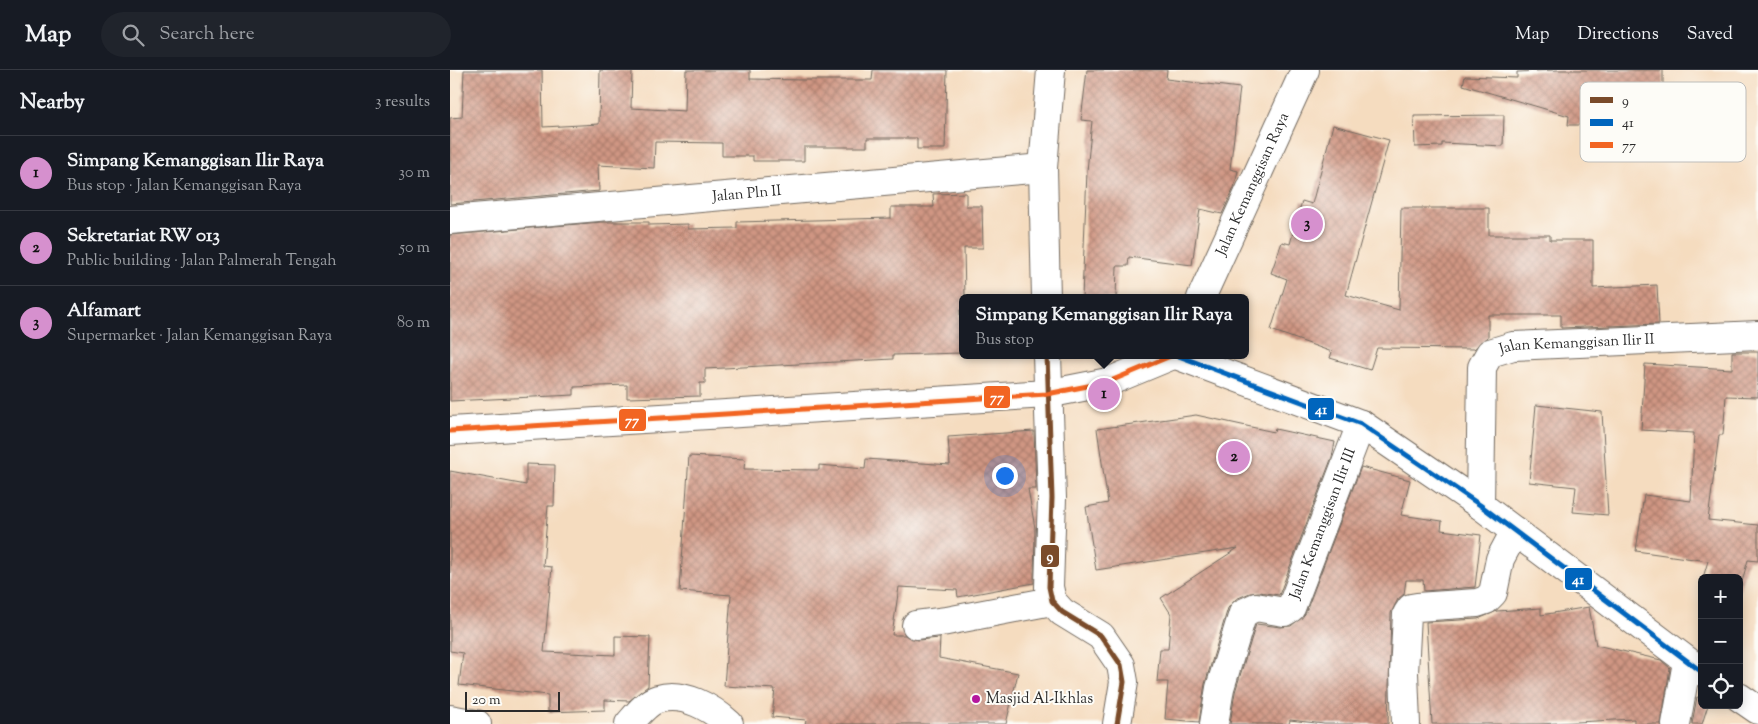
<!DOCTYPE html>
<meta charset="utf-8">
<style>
:root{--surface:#171b24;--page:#20242c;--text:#f1f3f6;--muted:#9ea1a6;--line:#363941;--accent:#d690ce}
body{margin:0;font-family:"Sorts Mill Goudy",serif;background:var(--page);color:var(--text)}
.controls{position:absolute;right:15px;bottom:15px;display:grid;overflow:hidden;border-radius:8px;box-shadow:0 2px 12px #0003}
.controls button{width:45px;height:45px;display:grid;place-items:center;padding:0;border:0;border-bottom:1px solid var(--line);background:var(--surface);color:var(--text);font:25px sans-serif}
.scale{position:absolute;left:15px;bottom:12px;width:95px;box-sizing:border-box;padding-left:5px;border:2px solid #2b2b2b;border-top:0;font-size:14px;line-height:18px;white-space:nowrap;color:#2b2b2b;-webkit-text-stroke:4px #fdfcf7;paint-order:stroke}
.you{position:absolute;left:554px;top:405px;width:18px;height:18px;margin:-12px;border:4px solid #fff;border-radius:50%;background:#1a73e8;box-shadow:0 0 0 8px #1a73e833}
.badge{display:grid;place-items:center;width:32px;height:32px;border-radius:50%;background:var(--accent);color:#111;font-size:16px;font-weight:700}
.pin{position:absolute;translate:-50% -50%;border:2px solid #fff;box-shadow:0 1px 5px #0006}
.popup{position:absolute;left:509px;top:224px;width:290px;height:65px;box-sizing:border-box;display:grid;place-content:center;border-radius:8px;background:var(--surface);filter:drop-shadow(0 1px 4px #0005);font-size:16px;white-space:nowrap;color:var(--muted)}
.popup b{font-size:19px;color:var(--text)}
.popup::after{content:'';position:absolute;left:50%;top:100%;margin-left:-10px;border:10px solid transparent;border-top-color:var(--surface)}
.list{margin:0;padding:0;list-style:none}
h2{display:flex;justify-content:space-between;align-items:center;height:65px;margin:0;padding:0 20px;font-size:21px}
h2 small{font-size:16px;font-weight:400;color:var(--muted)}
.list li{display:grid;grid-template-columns:32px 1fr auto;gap:15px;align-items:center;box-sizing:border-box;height:75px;padding:0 20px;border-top:1px solid var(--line)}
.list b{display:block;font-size:19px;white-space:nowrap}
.list p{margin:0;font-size:16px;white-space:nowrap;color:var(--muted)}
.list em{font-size:16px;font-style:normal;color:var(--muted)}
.icon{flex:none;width:28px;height:28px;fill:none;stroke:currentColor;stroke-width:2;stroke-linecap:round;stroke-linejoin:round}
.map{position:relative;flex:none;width:1308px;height:654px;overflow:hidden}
header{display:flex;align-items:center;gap:30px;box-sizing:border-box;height:70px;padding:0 25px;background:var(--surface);border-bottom:1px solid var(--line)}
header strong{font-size:24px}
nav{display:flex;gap:28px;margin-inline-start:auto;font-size:18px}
.search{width:350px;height:45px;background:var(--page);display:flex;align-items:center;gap:12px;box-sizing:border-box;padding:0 18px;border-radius:28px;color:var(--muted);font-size:19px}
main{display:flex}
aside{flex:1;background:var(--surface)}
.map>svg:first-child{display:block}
.building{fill:url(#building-cross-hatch)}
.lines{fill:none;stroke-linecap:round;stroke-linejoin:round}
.minor-casing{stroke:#72695f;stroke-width:30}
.tertiary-casing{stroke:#72695f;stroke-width:30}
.primary-casing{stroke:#72695f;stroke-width:30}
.minor{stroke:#fff;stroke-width:28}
.tertiary{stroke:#fff;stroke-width:28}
.primary{stroke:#fff;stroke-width:28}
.bus-1-casing{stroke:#fdfcf7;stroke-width:9}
.bus-2-casing{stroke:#fdfcf7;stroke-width:9}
.bus-3-casing{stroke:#fdfcf7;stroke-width:9}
.bus-1{stroke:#7a4b2a;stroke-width:5}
.bus-2{stroke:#0065bd;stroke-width:5}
.bus-3{stroke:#f26522;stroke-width:5}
.poi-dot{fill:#b5179e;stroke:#fdfcf7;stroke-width:2}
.labels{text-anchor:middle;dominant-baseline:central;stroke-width:4;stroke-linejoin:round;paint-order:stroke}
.street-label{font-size:15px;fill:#2b2b2b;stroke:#fdfcf7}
.poi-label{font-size:15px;fill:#2b2b2b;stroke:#fdfcf7;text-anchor:start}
.key{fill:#fdfcf7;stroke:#bebdba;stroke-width:1}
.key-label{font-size:14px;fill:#2b2b2b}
.line-badge{stroke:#fdfcf7;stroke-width:2}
.badge-label{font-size:14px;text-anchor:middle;font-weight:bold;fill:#fff}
</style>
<header>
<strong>Map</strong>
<div class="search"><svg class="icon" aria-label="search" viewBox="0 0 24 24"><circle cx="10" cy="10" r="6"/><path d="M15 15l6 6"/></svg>Search here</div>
<nav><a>Map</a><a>Directions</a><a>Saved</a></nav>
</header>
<main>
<aside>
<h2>Nearby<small>3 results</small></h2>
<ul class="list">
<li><span class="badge">1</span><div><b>Simpang Kemanggisan Ilir Raya</b><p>Bus stop · Jalan Kemanggisan Raya</p></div><em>30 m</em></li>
<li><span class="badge">2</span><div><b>Sekretariat RW 013</b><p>Public building · Jalan Palmerah Tengah</p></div><em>50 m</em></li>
<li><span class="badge">3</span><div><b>Alfamart</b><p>Supermarket · Jalan Kemanggisan Raya</p></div><em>80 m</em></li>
</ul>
</aside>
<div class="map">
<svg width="1308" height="654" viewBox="0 0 1308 654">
<defs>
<pattern id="building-cross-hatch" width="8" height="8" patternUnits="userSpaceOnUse" patternTransform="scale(1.25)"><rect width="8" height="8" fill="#d09683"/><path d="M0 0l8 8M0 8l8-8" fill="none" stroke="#a97b6b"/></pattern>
</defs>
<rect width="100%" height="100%" fill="#fdfcf7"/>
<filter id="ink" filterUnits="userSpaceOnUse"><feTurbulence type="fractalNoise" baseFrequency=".02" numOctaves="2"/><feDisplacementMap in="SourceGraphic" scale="10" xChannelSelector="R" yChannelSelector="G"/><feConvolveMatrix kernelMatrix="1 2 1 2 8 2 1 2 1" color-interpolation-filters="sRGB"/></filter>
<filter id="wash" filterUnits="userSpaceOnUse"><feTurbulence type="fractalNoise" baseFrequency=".0096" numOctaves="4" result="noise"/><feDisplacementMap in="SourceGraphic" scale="20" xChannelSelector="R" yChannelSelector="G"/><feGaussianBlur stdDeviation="1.12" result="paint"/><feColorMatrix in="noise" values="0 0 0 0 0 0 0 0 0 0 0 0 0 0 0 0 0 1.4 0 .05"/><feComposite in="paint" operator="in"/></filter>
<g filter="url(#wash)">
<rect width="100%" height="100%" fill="#f5dcbf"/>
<g id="blocks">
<path class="building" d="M14,0h78l1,57 56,-3 1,-54 32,1 -1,37 54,3 1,-41h64v9l54,1h68l1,-10h74l-2,79h-28v-11h-50v9h-63v14h-51v-5h-31v-13l-67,-1 -1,26 -56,-3 1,26 -149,13v-86l12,-1z
M637,0h80l-1,9 74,9 -10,81 8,2 -4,17 -12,26 -22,-5 -8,56 -63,-8 -1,9h-11l-1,32h-34l5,-127 5,-50 -11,-1z
M1107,0h106v55h-95l1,-9 -106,-31 2,-9 52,2v-6z
M1054,45l-1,31 -61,-3v3l-27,1 -1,-31z
M883,55l56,15 -43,155 53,15 2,-102h88v27h61v5h43v48l64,-3 2,39 -98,4v-13h-73v22l-14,12 -97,-1 -7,22 -40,-12 2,-6 -61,-22 16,-51 -16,-6 11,-31 8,2 12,-43 10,3z
M516,123v13h16l1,42h-19l1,50h-2v12h-3l1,43 -68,2v4l-188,10v14h-5v13l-73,2v-13l-53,2v8l-124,6v-166l151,-13h48v3l39,-1v5l49,-1v-6l154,-4v-11h43l-1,-13z
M1282,282h26v45l-32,-1 -3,39h-4l-11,85 50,5v36l-10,-1 -9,32v-14h-36l5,-17 -72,-10 8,-56 47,6 3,-68 -53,-3 4,-66 87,5z
M1086,335l66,7 6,103 -35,-3 3,-25 -47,-5z
M746,345l78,17 1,-3 60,13 -3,15 -53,138 -20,-3 -9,1 -14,6 -8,9 -23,76 -6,38 -34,-3 3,-37h-11l3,-33h8l3,-35 -10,-16 77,-50 -142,22 -10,-63 22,-4 -11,-74z
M584,361l2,58h-8l7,39 -1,55 -76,14 -1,-7 -58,-3 -7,48h13l13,5 22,-2 -1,20 79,15 -12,51h-201l1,-4 -34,-3 3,-28 -51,-3 7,-91 -51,-4 9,-135 56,3 -1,10 75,1v-5l46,4 1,-10 84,6 -2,-28z
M76,394l29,1 -1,41h-6l-5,60 9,1 -8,85 71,3v-19l35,1 -2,49 -19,15 -24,-1v10l-57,2v-17l-89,-10 4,-32 -13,-2v-180l76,14z
M911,397l49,13 -9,35 41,6 -1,9 40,5 -6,52 -51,4 -1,-11h-17l-2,14 -6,5 -7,14 -3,111h-64l-34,-4 -1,4h-59l5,-32 21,-68 25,3 10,-1 14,-12z
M1139,537l7,38 65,15 9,8 -9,56h-27v-5l-95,5h-107l-6,-102 52,-3 19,-8 44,-3v7z
M1247,627l5,1v7h6l-6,19h-10z"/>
</g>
</g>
<g filter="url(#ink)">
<use href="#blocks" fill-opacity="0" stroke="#72695f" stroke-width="1"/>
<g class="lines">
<defs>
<g id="minor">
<path id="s1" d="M0,150l593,-52"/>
<path d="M596,228l-3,-130 8,-98"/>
<path d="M597,285l5,143 -3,89 3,14 10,11 39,24 20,29 3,17 -7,42"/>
<path id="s2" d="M1030,435l2,-138 8,-14 23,-7 245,-11"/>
<path d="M466,555l31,-4 105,-20"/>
<path d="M0,649l27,5"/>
<path d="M179,654c8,-9 18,-22 29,-25 25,-8 54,9 71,25"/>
<path id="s3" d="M764,654l6,-36 23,-75 13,-6 28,5 7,-4 70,-184"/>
<path d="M956,654l-2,-51 3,-59 4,-6 6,-1 60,-4 9,-3 7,-7 7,-34 15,-28"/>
<path d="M1226,654l11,-62"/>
</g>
<path id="tertiary" d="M726,285l185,69 119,81 222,167
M1289,627l19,13"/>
<g id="primary">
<path id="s4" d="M751,228l104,-228"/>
<path d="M0,361l597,-37 61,-12 65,-27"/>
</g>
</defs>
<use href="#minor" class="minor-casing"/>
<use href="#tertiary" class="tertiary-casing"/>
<use href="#primary" class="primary-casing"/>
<use href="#minor" class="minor"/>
<use href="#tertiary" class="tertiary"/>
<use href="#primary" class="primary"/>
<defs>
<path id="bus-1" d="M597,285l5,143 -3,89 3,14 10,11 39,24 20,29 3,17 -7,42"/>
<path id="bus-2" d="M726,285l185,69 119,81 222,167"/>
<path id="bus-3" d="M0,361l597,-37 61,-12 65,-27"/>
</defs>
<use href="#bus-1" class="bus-1-casing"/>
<use href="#bus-2" class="bus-2-casing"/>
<use href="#bus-3" class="bus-3-casing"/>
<use href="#bus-1" class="bus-1"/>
<use href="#bus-2" class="bus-2"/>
<use href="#bus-3" class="bus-3"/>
</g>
</g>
<circle class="poi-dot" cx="526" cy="629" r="5"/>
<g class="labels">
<g class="street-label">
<text stroke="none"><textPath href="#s4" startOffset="125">Jalan Kemanggisan Raya</textPath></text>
<text stroke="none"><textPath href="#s1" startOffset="298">Jalan Pln II</textPath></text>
<text stroke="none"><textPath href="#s2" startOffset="242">Jalan Kemanggisan Ilir II</textPath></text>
<text stroke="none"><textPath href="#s3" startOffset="256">Jalan Kemanggisan Ilir III</textPath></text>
</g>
<g class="poi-label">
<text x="536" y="629">Masjid Al-Ikhlas</text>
</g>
</g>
<rect x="1130" y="12" width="166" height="80" rx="8" class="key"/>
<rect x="1140" y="27" width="23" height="6" fill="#7a4b2a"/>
<rect x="1140" y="49" width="23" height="7" fill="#0065bd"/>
<rect x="1140" y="72" width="23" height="6" fill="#f26522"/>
<g class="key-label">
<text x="1172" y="35">9</text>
<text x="1172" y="57">41</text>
<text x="1172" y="80">77</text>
</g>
<g class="line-badge">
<rect x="533" y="315" width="28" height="24" rx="5" fill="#f26522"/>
<rect x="857" y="327" width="28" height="24" rx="5" fill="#0065bd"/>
<rect x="168" y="338" width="29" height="24" rx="5" fill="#f26522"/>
<rect x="590" y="474" width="20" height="24" rx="5" fill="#7a4b2a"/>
<rect x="1114" y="497" width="29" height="24" rx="5" fill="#0065bd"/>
</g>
<g class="badge-label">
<text x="547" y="332">77</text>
<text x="871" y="344">41</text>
<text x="182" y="355">77</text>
<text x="600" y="491">9</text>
<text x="1128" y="514">41</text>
</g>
</svg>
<div class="controls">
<button>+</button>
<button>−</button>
<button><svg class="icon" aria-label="locate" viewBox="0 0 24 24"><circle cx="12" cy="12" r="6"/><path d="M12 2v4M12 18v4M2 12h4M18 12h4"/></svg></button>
</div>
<div class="scale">20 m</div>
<div class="you"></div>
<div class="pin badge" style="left:654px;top:324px">1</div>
<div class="popup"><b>Simpang Kemanggisan Ilir Raya</b>Bus stop</div>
<div class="pin badge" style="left:784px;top:387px">2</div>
<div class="pin badge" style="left:857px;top:154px">3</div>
</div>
</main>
